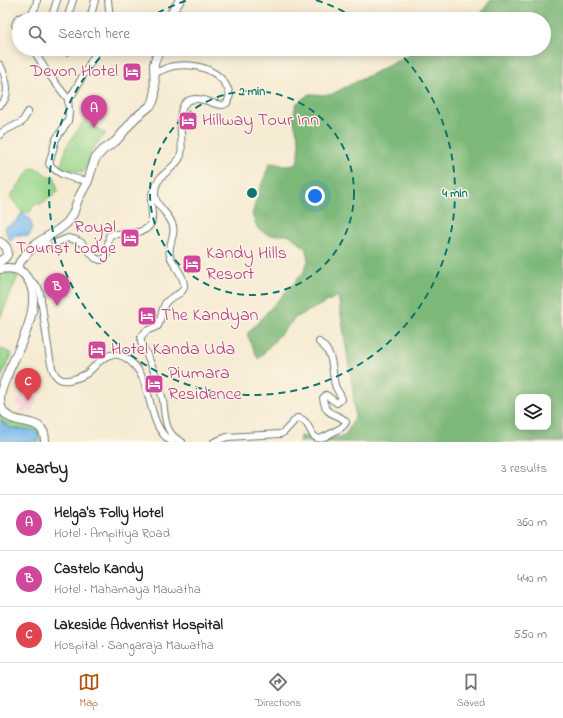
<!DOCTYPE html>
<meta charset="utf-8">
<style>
:root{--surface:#fff;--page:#f6f6f6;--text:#202124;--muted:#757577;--line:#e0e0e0;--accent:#b45309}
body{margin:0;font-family:"Indie Flower",sans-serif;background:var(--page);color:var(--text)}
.controls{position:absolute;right:12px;bottom:12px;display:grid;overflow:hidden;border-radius:8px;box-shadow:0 2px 10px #0003}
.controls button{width:36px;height:36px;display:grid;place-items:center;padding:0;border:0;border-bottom:1px solid var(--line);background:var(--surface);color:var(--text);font:20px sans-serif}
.you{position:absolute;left:315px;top:196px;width:14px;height:14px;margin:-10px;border:3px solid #fff;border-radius:50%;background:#1a73e8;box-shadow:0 0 0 6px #1a73e833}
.badge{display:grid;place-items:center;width:26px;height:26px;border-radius:50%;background:var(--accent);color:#fff;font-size:13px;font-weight:700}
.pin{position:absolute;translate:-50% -33px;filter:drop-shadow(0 1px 2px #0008)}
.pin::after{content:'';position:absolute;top:21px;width:14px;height:12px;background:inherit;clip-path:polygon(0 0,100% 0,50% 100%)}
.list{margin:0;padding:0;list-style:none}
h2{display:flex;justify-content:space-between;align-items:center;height:52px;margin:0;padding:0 16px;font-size:17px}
h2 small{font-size:13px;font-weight:400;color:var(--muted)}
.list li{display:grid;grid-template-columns:26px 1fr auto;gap:12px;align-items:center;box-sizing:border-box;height:56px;padding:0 16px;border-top:1px solid var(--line)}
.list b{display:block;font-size:15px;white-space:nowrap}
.list p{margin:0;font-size:13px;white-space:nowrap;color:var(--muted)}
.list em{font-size:13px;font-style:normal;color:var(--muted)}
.icon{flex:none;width:22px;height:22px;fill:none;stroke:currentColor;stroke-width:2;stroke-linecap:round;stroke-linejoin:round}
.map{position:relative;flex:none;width:563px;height:442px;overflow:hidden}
.search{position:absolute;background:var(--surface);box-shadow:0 2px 10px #0003;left:12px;right:12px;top:12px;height:44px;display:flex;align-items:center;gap:10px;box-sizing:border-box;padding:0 14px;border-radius:22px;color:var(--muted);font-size:15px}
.sheet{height:220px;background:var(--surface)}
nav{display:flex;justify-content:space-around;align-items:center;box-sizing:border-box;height:56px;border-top:1px solid var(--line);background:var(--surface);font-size:11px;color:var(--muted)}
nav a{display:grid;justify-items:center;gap:2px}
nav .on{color:var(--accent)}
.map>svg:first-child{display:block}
.built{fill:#f5cfdb}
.green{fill:#9ad78c;stroke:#5c8a60}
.forest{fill:#7bb878;stroke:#4d7a56;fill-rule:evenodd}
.water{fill:#7abbef;stroke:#4c7c92}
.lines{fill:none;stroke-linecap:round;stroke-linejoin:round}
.minor-casing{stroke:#6a7a6c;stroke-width:8}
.major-casing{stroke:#6a7a6c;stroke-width:10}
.minor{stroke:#fff;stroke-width:6}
.major{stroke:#fff;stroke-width:8}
.ring{fill:none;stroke:#0f766e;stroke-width:2;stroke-dasharray:7 5}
.labels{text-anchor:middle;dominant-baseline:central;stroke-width:3;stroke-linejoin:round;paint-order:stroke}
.hotel-label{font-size:18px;fill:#b23c85;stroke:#fcf5e5;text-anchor:start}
.centre{fill:#0f766e;stroke:#fcf5e5;stroke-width:2}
.ring-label{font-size:12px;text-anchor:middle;font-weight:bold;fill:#0f766e;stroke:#fcf5e5;stroke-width:3;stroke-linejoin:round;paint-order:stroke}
</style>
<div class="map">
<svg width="563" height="442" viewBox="0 0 563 442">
<rect width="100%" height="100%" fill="#fcf5e5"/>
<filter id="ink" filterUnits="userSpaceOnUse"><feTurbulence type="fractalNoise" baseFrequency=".025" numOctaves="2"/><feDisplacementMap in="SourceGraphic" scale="8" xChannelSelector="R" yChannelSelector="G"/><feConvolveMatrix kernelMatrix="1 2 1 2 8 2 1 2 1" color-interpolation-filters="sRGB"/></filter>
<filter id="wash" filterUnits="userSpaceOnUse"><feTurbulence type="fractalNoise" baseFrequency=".012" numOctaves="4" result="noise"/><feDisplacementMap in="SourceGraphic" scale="16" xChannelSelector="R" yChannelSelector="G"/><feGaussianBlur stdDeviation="0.9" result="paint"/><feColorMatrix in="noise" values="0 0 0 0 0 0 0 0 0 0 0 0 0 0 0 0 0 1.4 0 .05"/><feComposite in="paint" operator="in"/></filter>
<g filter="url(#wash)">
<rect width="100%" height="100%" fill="#f6ebd3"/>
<path class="built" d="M25,389l14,9 -8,14 -5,-2 -2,4 -5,-2 3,-5 -6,-3z"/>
<path class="green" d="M84,120l22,14c-6,6 -13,12 -16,20 -3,7 -1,13 -7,18l-23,-3 7,-23z
M31,168l9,2 9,7 3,-2 4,4 -1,1 3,12 -18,13 -2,-2 -7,5 1,2 -2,2h-8l-12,-15z
M0,273h7l11,3 -18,42z
M0,348l12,6 -12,26z
M0,410l5,9 5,3 27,5 6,15h-7l3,-6 -16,-6 -15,-3 -8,-8z"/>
<path class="forest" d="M490,0h73v442h-264l1,-6 26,3 19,-3 10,-19 -2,-26 -15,-95 -43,22 -37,41 -11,-25 56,-61 5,-12 -2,-12 -16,-14h-21l-11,-6 -6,-14 6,-22 12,-30 20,3 7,-3 2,-10v-13l-6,-22 3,-14 13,-10 21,1 91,-46h123v-30h-73l10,-5zM518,397h30v30h-30z"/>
<path class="water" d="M22,212c9,5 13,15 7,24l-12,-1 -7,6 -6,-14c9,-2 15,-7 18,-15z
M0,419c11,16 22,6 37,13l2,4 -3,6h-29l-7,-2z"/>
</g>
<g filter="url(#ink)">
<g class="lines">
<defs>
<path id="minor" d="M108,0l2,19
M30,16l6,-10 1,-6
M51,19l6,-19
M67,19l6,-19
M90,19l5,-19
M19,30l-4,-5 3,-7 12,-2 18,3
M33,49l14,23 21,27 1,14 -1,8 -12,18 -7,25c12,13 23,14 39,17
M67,52l3,-3
M0,65c6,11 12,31 0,40
M154,74c6,-3 13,-7 20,-8 24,-3 49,4 56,29l-3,8 -4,2c-9,0 -17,-6 -26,-6 -27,-1 -12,40 -16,56 -4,13 -22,18 -25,31 -6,19 13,25 17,40 3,10 -6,19 -3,30 3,8 15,21 14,30 -1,9 -11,9 -17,15 -6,6 -5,17 -9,25l-12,5 -5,6v5c5,12 12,24 16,37 2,6 4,14 6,21 2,16 1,34 19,42
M68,99l4,-4 26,-46
M0,135l2,-3 20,-10 6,-10
M34,245l19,-1 15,-6 8,2 6,3 13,15 5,2 4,-1 3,-3 2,-20 4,-2c16,-1 41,2 39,-20 -1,-10 -2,-17 2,-25
M28,278l10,9 2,6c3,20 6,39 9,60 2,12 4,30 20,27 6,-1 12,-3 17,-6 8,-6 14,-16 24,-19 8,-2 16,2 22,8 23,21 13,62 40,79
M214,442l13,-5 53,-3 4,-2 13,-14c14,0 12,24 25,20 5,-2 10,-5 15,-8 4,-2 7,-3 9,-8 -9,-11 -20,-3 -23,-24l3,-3 11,8 5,-4c-1,-5 -6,-9 -7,-14 -4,-17 0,-31 -16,-43"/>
<path id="major" d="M170,19l2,-7 8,-12
M0,242c9,5 11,14 0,19
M0,269c10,-2 21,-1 27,9 18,25 -8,69 -19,95 -3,8 -8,17 -8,26 1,35 46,10 45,43
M17,269l3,-7 14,-17 24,-15 9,-7 6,-9 5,-15 10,-18 7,-22 8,-9 13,-9 19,-23 15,-12 3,-4 2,-7 -1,-31 5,-15"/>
</defs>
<use href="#minor" class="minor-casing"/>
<use href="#major" class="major-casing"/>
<use href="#minor" class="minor"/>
<use href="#major" class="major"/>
</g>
</g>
<g class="ring">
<circle cx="252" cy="193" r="102"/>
<path d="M147 19A203 203 0 0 1 188 0M316 0A203 203 0 0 1 357 19M396 49A203 203 0 1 1 108 49"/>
</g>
<defs>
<symbol id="hotel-square" viewBox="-11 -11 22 22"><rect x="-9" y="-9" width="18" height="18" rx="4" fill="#d1479c" stroke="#fcf5e5"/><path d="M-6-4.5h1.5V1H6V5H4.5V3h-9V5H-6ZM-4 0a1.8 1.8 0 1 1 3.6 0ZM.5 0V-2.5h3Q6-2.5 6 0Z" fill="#fff"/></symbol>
</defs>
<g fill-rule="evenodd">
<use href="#hotel-square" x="121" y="61" width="22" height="22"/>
<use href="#hotel-square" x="177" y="110" width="22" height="22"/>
<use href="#hotel-square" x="119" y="227" width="22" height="22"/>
<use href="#hotel-square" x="181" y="253" width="22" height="22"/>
<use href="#hotel-square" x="136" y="305" width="22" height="22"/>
<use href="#hotel-square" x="86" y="339" width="22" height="22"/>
<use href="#hotel-square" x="143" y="373" width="22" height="22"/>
</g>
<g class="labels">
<g class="hotel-label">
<text x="118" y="72" text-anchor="end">Devon Hotel</text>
<text x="202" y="121">Hillway Tour Inn</text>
<text x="116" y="228" text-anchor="end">Royal<tspan x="116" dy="21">Tourist Lodge</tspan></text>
<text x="206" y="254">Kandy Hills<tspan x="206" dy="21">Resort</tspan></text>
<text x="161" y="316">The Kandyan</text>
<text x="111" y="350">Hotel Kanda Uda</text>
<text x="168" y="374">Piumara<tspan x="168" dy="21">Residence</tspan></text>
</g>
</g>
<circle cx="252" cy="193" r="6" class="centre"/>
<g class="ring-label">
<text x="252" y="95">2 min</text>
<text x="455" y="197">4 min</text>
</g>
</svg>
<div class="controls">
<button><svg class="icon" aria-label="layers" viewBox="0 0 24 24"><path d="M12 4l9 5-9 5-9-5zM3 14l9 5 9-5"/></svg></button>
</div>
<div class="you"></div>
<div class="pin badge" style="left:94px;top:128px;background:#d1479c">A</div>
<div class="pin badge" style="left:57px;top:306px;background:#d1479c">B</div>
<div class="pin badge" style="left:28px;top:401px;background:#e0444e">C</div>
<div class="search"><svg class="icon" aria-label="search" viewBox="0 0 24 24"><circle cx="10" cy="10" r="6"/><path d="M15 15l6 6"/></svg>Search here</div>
</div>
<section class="sheet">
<h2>Nearby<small>3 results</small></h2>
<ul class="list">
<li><span class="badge" style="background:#d1479c">A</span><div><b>Helga's Folly Hotel</b><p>Hotel · Ampitiya Road</p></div><em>360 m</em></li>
<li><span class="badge" style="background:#d1479c">B</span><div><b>Castelo Kandy</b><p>Hotel · Mahamaya Mawatha</p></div><em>440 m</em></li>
<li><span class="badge" style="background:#e0444e">C</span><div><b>Lakeside Adventist Hospital</b><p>Hospital · Sangaraja Mawatha</p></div><em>550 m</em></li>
</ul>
</section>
<nav>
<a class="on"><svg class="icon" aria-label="map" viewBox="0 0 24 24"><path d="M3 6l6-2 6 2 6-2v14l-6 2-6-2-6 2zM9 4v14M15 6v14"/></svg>Map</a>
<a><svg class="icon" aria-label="directions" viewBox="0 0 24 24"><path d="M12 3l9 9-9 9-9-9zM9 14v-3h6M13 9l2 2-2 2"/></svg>Directions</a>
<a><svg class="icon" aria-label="saved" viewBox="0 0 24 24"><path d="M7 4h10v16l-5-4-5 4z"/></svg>Saved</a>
</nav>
